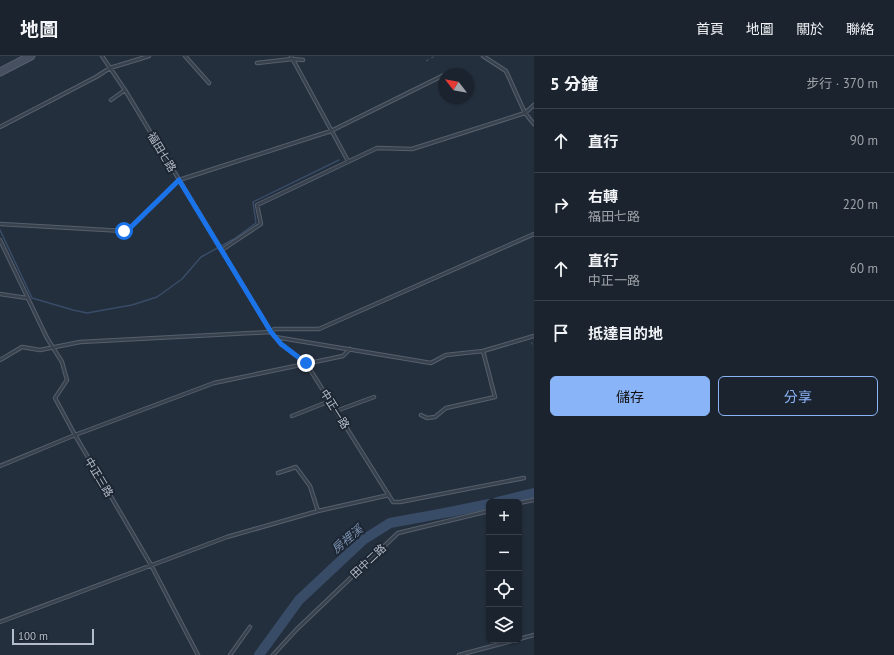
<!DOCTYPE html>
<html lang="zh-TW">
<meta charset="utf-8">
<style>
:root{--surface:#1b232e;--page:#242b36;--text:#f1f3f6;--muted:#a0a4aa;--line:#39404a;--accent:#8ab4f8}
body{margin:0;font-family:"PT Sans","Noto Sans TC",sans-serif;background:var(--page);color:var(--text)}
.controls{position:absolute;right:12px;bottom:12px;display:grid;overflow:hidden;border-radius:6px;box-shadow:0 1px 3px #0004}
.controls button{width:36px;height:36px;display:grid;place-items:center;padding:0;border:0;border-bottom:1px solid var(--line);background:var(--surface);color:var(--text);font:20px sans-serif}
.compass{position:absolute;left:438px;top:12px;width:36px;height:36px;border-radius:50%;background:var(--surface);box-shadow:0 1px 3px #0004;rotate:301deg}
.scale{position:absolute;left:12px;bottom:10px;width:82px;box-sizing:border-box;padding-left:4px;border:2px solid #b4bcc9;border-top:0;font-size:11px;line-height:14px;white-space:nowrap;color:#b4bcc9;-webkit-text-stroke:3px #1d2633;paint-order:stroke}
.stop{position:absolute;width:12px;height:12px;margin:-9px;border:3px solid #1a73e8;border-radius:50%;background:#fff}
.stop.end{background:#1a73e8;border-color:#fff;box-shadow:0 1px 4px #0008}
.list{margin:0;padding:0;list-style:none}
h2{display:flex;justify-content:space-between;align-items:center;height:52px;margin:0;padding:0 16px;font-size:17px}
h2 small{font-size:13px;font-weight:400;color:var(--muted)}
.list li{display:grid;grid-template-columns:26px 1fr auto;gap:12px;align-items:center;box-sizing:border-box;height:64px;padding:0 16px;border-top:1px solid var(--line)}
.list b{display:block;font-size:15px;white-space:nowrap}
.list p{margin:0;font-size:13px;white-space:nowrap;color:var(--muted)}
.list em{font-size:13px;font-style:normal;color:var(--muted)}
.actions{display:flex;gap:8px;padding:12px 16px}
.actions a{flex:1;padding:9px 0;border:1px solid var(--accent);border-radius:6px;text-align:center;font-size:14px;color:var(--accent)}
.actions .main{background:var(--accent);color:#111}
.icon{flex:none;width:22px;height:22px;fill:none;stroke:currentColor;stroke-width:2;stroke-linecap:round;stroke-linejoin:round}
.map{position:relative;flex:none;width:534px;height:599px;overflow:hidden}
header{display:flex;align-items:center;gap:24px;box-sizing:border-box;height:56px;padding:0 20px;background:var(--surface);border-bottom:1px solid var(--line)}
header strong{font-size:19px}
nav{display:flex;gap:22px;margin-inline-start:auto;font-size:14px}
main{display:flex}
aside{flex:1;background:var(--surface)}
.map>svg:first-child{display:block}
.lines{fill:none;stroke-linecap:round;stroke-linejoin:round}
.stream{stroke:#394c67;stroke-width:1.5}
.river{stroke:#394c67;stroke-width:10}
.service-casing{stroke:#565f6c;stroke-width:4.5}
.secondary-casing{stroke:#565f6c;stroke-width:9}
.path{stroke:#44595c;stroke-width:1;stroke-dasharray:3 3;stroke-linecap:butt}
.service{stroke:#38414e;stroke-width:2.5}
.secondary{stroke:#465061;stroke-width:7}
.route{stroke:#1a73e8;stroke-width:5}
.labels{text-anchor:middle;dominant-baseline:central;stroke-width:4;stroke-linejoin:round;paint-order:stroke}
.street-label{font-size:11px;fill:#b4bcc9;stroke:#1d2633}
.water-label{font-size:12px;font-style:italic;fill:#7c92b1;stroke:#1d2633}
</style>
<header>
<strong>地圖</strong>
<nav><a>首頁</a><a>地圖</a><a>關於</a><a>聯絡</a></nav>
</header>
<main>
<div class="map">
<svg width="534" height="599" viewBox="0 0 534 599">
<rect width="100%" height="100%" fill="#242f3e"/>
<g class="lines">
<path class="stream" d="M0,174l32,68 41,12 14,3 45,-8 25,-8 25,-18 19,-22 33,-18 22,-16 -3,-21 86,-42"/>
<path class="river" d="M497,446l37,-9
M259,599l40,-55 64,-60 27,-17 65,-12 34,-7"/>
<defs>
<path id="service" d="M102,0l23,34 146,242 10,12 25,19 87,139h7l124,-24
M185,0l24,27
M291,0l57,105
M483,0l23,15 19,42 9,11
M257,7l35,-4 11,1
M111,44l14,-10
M0,71l96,-50 14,-9 39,-12
M0,168l124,7 7,-4 48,-47 152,-49 113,-56
M0,184l47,98 15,24 5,18 -12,18 20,37 76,130 47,90
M222,194l39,-26 -4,-19 120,-57 35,1 113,-36 9,-8
M0,238l27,4
M275,281l156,26 15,-8 37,-4 51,-15
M0,304l22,-13 18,3 40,-8 191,-10 3,-3h45l215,-95
M336,355l38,-14
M421,359l6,3 8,-1 11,-9 49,-11 -12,-46
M292,360l38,-15
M0,410l75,-31 139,-52 129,-27 7,-7
M278,417l18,-6 14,19 8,25
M519,447l15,-3
M0,566l227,-85 91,-26 71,-16
M519,583l15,-4
M230,599l20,-28
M273,599l24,-26 101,-96 91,-22
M459,599l56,-15"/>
<path id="secondary" d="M0,16l31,-16"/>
</defs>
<use href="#service" class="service-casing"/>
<use href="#secondary" class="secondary-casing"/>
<path class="path" d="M426,5l9,-5
M531,286l3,4"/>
<use href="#service" class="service"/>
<use href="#secondary" class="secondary"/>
</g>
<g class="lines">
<path class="route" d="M124,175l7,-4 48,-47 92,152 10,12 25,19"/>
</g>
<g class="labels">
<g class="street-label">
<text transform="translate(162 96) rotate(59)">福田七路</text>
<text transform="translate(335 353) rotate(58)">中正一路</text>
<text transform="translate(99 421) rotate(59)">中正三路</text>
<text transform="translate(368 505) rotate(-43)">田中二路</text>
</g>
<g class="water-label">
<text transform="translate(347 483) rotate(-40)">房裡溪</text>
</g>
</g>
</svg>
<div class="controls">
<button>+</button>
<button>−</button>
<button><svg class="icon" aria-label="locate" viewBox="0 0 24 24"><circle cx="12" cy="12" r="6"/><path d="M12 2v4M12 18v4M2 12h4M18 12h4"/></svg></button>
<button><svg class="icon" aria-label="layers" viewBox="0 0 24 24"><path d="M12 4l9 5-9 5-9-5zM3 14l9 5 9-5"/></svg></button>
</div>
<svg class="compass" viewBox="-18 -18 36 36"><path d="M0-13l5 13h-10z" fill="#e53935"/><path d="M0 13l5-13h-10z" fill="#a0a4aa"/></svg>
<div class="scale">100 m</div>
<div class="stop" style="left:124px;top:175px"></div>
<div class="stop end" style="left:306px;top:307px"></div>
</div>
<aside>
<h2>5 分鐘<small>步行 · 370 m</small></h2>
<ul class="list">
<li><svg class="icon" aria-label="ahead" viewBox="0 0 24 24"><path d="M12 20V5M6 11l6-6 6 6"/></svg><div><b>直行</b></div><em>90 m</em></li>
<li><svg class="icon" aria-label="right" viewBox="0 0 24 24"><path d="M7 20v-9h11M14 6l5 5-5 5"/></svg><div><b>右轉</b><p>福田七路</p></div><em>220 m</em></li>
<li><svg class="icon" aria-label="ahead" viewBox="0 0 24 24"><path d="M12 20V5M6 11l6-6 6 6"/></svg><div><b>直行</b><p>中正一路</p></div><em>60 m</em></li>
<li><svg class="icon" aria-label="arrive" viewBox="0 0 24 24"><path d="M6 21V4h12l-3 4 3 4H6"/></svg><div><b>抵達目的地</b></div></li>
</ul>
<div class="actions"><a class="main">儲存</a><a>分享</a></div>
</aside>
</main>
